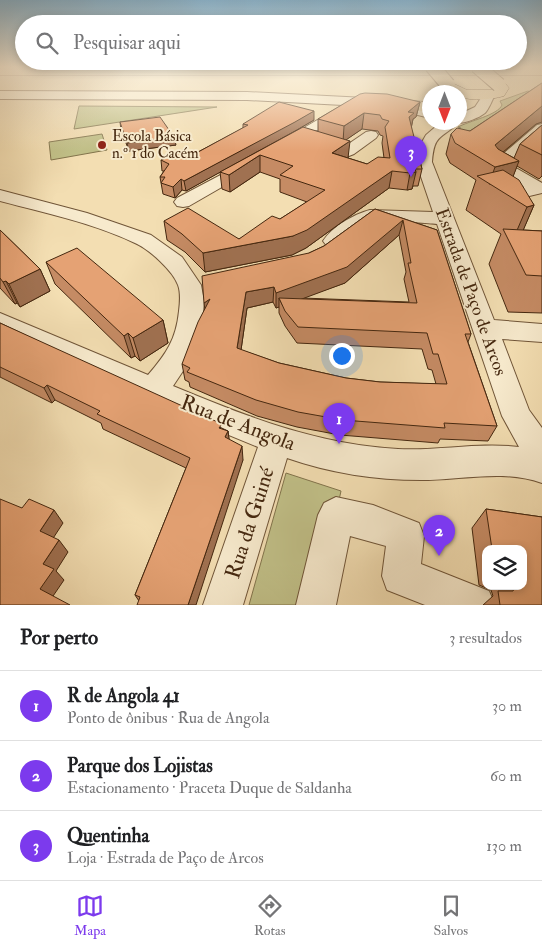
<!DOCTYPE html>
<html lang="pt">
<meta charset="utf-8">
<style>
:root{--surface:#fff;--page:#f2f2f2;--text:#202124;--muted:#757577;--line:#e0e0e0;--accent:#7c3aed}
body{margin:0;font-family:"IM FELL Double Pica",serif;background:var(--page);color:var(--text)}
.controls{position:absolute;right:15px;bottom:15px;display:grid;overflow:hidden;border-radius:10px;box-shadow:0 2px 8px #0003}
.controls button{width:45px;height:45px;display:grid;place-items:center;padding:0;border:0;border-bottom:1px solid var(--line);background:var(--surface);color:var(--text);font:25px sans-serif}
.compass{position:absolute;left:422px;top:85px;width:45px;height:45px;border-radius:50%;background:var(--surface);box-shadow:0 2px 8px #0003;rotate:180deg}
.you{position:absolute;left:341px;top:355px;width:18px;height:18px;margin:-12px;border:4px solid #fff;border-radius:50%;background:#1a73e8;box-shadow:0 0 0 8px #1a73e833}
.badge{display:grid;place-items:center;width:32px;height:32px;border-radius:50%;background:var(--accent);color:#fff;font-size:16px;font-weight:700}
.pin{position:absolute;translate:-50% -41px;filter:drop-shadow(0 1px 2px #0008)}
.pin::after{content:'';position:absolute;top:26px;width:18px;height:15px;background:inherit;clip-path:polygon(0 0,100% 0,50% 100%)}
.list{margin:0;padding:0;list-style:none}
h2{display:flex;justify-content:space-between;align-items:center;height:65px;margin:0;padding:0 20px;font-size:21px}
h2 small{font-size:16px;font-weight:400;color:var(--muted)}
.list li{display:grid;grid-template-columns:32px 1fr auto;gap:15px;align-items:center;box-sizing:border-box;height:70px;padding:0 20px;border-top:1px solid var(--line)}
.list b{display:block;font-size:19px;white-space:nowrap}
.list p{margin:0;font-size:16px;white-space:nowrap;color:var(--muted)}
.list em{font-size:16px;font-style:normal;color:var(--muted)}
.icon{flex:none;width:28px;height:28px;fill:none;stroke:currentColor;stroke-width:2;stroke-linecap:round;stroke-linejoin:round}
.map{position:relative;flex:none;width:542px;height:605px;overflow:hidden}
.search{position:absolute;background:var(--surface);box-shadow:0 2px 8px #0003;left:15px;right:15px;top:15px;height:55px;display:flex;align-items:center;gap:12px;box-sizing:border-box;padding:0 18px;border-radius:28px;color:var(--muted);font-size:19px}
.sheet{height:275px;background:var(--surface)}
nav{display:flex;justify-content:space-around;align-items:center;box-sizing:border-box;height:70px;border-top:1px solid var(--line);background:var(--surface);font-size:14px;color:var(--muted)}
nav a{display:grid;justify-items:center;gap:2px}
nav .on{color:var(--accent)}
.map>svg:first-child{display:block}
.green{fill:#c1c088;stroke:#82744c}
.lines{fill:none;stroke-linecap:round;stroke-linejoin:round}
.minor-casing{stroke:#705538;stroke-width:2}
.major-casing{stroke:#44270f;stroke-width:1}
.highway-casing{stroke:#44270f;stroke-width:1}
.minor{fill:#f7eacd;fill-rule:evenodd}
.major{fill:#f3deb2;fill-rule:evenodd}
.highway{fill:#f3deb2;fill-rule:evenodd}
.major-bridge-casing{stroke:#44270f;stroke-width:16;stroke-linecap:butt}
.major-bridge{stroke:#f3deb2;stroke-width:14}
.wall{fill:#c58b64;stroke:#44270f;fill-rule:evenodd}
.shaded-wall{fill:#a07151;stroke:#44270f}
.building{fill:#e5a274;stroke:#44270f;fill-rule:evenodd}
.poi-dot{fill:#8f2418;stroke:#f7eacd;stroke-width:2}
.labels{text-anchor:middle;dominant-baseline:central;stroke-width:4;stroke-linejoin:round;paint-order:stroke}
.far-poi-label{font-size:15px;fill:#44270f;stroke:#f7eacd;text-anchor:start}
.street-label{font-size:18px;fill:#44270f;stroke:#f7eacd}
.near-street-label{font-size:21px;fill:#44270f;stroke:#f7eacd}
</style>
<div class="map">
<svg width="542" height="605" viewBox="0 0 542 605">
<rect width="100%" height="100%" fill="#f3deb2"/>
<filter id="stains"><feTurbulence type="fractalNoise" baseFrequency=".004" numOctaves="4"/><feColorMatrix values="0 0 0 0 .2 0 0 0 0 .09 0 0 0 0 .02 0 0 0 .5 -.17"/></filter>
<radialGradient id="worn" r=".72"><stop offset=".6" stop-color="#630" stop-opacity="0"/><stop offset="1" stop-color="#630" stop-opacity=".3"/></radialGradient>
<path class="green" d="M528,91l8,4 -31,23 -44,18 -4,-5 4,-3 -3,-1c11,-6 40,-12 44,-22l-2,-4z
M79,106l138,1 -143,22z
M102,134l5,16 -56,10 -2,-18z
M286,473l55,18 -25,114h-67z"/>
<g class="lines">
<defs>
<path id="minor" d="M0,91l247,1 138,7 45,11v8l-45,-11 -35,-2 3,3 -2,3 -63,38h-10l-3,-3 3,-3 65,-38 -96,-5 -247,-1z
M489,91l6,4c-3,5 -6,14 -10,18 -6,5 -20,10 -27,10 -16,16 -24,10 -26,39l62,158 48,4v18l-40,-3 27,71 13,18v55c-39,-14 -80,-3 -121,-3 -46,0 -91,-7 -134,-22l-44,147h-40l55,-158 -85,-35 -173,-80v-19l148,62c18,-21 28,-35 31,-64 1,-8 2,-18 -1,-26 -5,-14 -29,-36 -43,-42 -42,-20 -90,-30 -135,-42v-11l87,23 64,22 31,22 19,28 3,16 -2,24 -11,34 -18,27c72,30 145,59 225,63 40,2 81,-7 121,-2l-17,-31 -65,-192c-13,-1 -59,-5 -68,-1 -15,7 -24,27 -43,22l-3,-4c9,-14 31,-27 47,-31l63,2 -17,-50 2,-13 8,-14 14,-12 20,-1v-8l15,-7 10,-15z
M542,124v11l-33,29 33,19v10l-21,5 -6,-1 -3,-4 3,-4 9,-2 -32,-19 -2,-3 47,-40z
M371,131l5,1 2,3 -2,3 -22,16 -5,2 -35,-11 -3,-3 3,-3 5,-2 28,8 19,-13z
M249,160l6,2 2,3 -2,3 -66,38 -6,1 -6,-1 -3,-4 3,-4z
M336,497l37,8 46,18 5,13 -3,28 68,27 6,14h-70l-38,-15 -5,-14 4,-30 -36,-10 -14,69h-40l22,-90 6,-12z"/>
<path id="major" d="M448,81l19,9h27l-2,-5 7,-4 5,1 5,6 -5,8c-15,4 -29,5 -44,1v-5h-12l-7,-7z"/>
<path id="highway" d="M0,67h542v8h-542z
M385,99l45,3v10l-50,-6 -2,-3 2,-3z"/>
</defs>
<use href="#minor" class="minor-casing"/>
<use href="#major" class="major-casing"/>
<use href="#highway" class="highway-casing"/>
<use href="#minor" class="minor"/>
<use href="#major" class="major"/>
<use href="#highway" class="highway"/>
<defs>
<path id="major-bridge" d="M432,66l16,19
M477,66l22,19"/>
</defs>
<use href="#major-bridge" class="major-bridge-casing"/>
<use href="#major-bridge" class="major-bridge"/>
</g>
<path class="wall" d="M542,83v39l-6,2 -33,28 11,6 6,-14 22,-19v51l-3,3 -22,-13 -4,10 21,29 -11,25 19,1v82l-34,-1 -19,-48 12,-30 -35,-24 10,-30 -26,-17 -4,-9 5,-20 19,-3z
M420,102l-4,15 -3,2 -2,9 11,41 -4,17h-5l-1,3 -5,1 -18,-2 -83,60 -14,7 -87,17 -20,-20 -18,-12 -3,-19 75,18 41,-20 27,-17 -27,-10v-13l-20,-7 -30,20 -8,-3 -2,-17 -34,19 -4,-1 -7,8 -12,-4 -3,-17 4,-6h-2l-1,-11 26,-2 56,-30v-4l71,-4 -19,11h23v-12zM362,129l16,2 2,4 3,1 -1,7 2,15 -17,6 -19,-6 -3,-18z
M120,122l56,23 -47,6 -8,-21z
M375,209l62,21 34,104 -3,8 29,84 -9,15 -48,-2 -2,4 -98,-8 -43,-8 -40,-11 -67,-29 -1,-5 -4,-2 -3,-16 127,-111 15,-7zM399,235l7,37 -2,7 5,23 -107,-4 43,-15zM273,302l3,6 3,-1v6l6,13 12,17 125,6 6,20 4,1 4,14 -56,-2 -34,-4 -67,-15 -38,-13 6,-42z
M0,230l40,39 10,22 -30,16 -3,-4 -2,1 -15,-16z
M46,262l117,58 5,23 -28,18 -5,-5 -4,2 -76,-74z
M0,323l228,108 1,9 14,20 -104,141 -4,-6 51,-127 -83,-39 -2,-6 -46,-23 -3,3 -52,-26z
M486,509l56,8v88h-59l10,-9 -2,-6 -12,-5 -7,-57zM486,549h37v37h-37z"/>
<path class="shaded-wall" d="M420,102l-4,15 -3,2 -2,10 -3,-17z
M542,106v16l-6,2 -47,40 6,-19z
M314,111v9l-19,11 -109,60 -2,-10z
M364,113l-2,16 -19,13 1,-16z
M174,137l2,8 -47,6 -2,-8z
M350,141l-2,17 -16,-5z
M260,155v17l-30,20 -1,-17z
M519,161l-8,21 -22,2 6,-17z
M392,171l-3,17 -83,60 -14,7 -87,17 -2,-19 90,-17z
M416,172l-4,17 -5,1 3,-17z
M181,179l1,11 -7,8 -2,-11z
M534,205l-15,35 -7,2 15,-35z
M403,220l-4,15 -54,48 -62,23 -4,-8v9l-3,1v-15z
M40,269l10,22 -30,16 -11,-23z
M6,281l11,22 -2,1 -12,-22z
M274,287l-1,15 -26,6 -8,56 -2,-16 9,-56z
M210,299l-4,19 -2,-15z
M163,320l5,23 -28,18 -7,-23z
M128,333l7,23 -4,2 -7,-22z
M47,385l8,15 -3,3 -8,-15z
M228,431l2,15 -5,-9z
M242,446l1,14 -47,145h-8z
M54,510l9,13 -13,20 -10,-12z
M59,540l9,12 -12,19 8,9 -13,19 -11,-10 3,-25z"/>
<path class="building" d="M542,83v23l-47,39 3,4 21,12 -24,6 -40,-24 -4,-9 6,-6 13,3z
M365,93l22,1 33,8 -12,10 6,1 -5,4 13,52h-7l1,3 -6,1 -18,-2 -85,59 -14,6 -90,17 -21,-19 -18,-13 24,-13 51,31 33,-23 8,3 45,-29 -45,-15 13,-9 -33,-11 -31,20 -9,-3 83,-45 47,14 -18,12 35,11 11,-7 12,1 -5,-31 4,-6 -7,-2 -2,-4 -16,-2 -20,13 -26,-7 42,-25z
M279,102l35,9 -19,11 -111,59 -3,-2 -8,8 -12,-4 4,-6h-5l9,-13 -8,-4 22,-10 4,8 61,-33 -5,-1z
M160,117l14,20 -47,6 -7,-21z
M542,125v30l-22,-11z
M503,170l16,10 15,25 -7,2 -50,-31z
M375,209l62,21 34,104h-6l32,92 -53,-3 1,5 -102,-8 -45,-8 -42,-12 -69,-28 3,-4 -8,-4 16,-42 12,-23 -6,4 -2,-27 107,-23 15,-7zM403,220l8,43h-3l9,40 -138,-5 6,13 13,16 129,6 6,21h5l9,30 -67,-2 -34,-4 -67,-15 -42,-15 9,-56 28,-5 2,6 71,-26z
M503,229l39,2v45l-16,-1z
M0,230l40,39 -31,15 -3,-3 -3,1 -3,-4z
M77,248l86,72 -30,18 -5,-5 -4,3 -78,-74z
M0,323l222,101 -3,4 9,3 -3,6 17,9 -54,159h-51l3,-8 -5,-2 55,-137 -93,-44 3,-3 -53,-26 -3,3 -44,-21z
M0,499l22,9 7,-9 25,11 -14,21 19,9 -16,24 11,5 -14,20 30,16h-70z
M486,509l56,8v88h-42l-2,-14h15l1,-2 -1,-3h10v-37h-31z"/>
<linearGradient id="sky" x2="0" y2="1"><stop stop-color="#8ab7d3"/><stop offset="0.44" stop-color="#faf0dc"/><stop offset="1" stop-color="#faf0dc" stop-opacity="0"/></linearGradient>
<rect width="542" height="151" fill="url(#sky)"/>
<circle class="poi-dot" cx="102" cy="145" r="5"/>
<g class="labels">
<g class="far-poi-label">
<text x="112" y="136">Escola Básica<tspan x="112" dy="17">n.º 1 do Cacém</tspan></text>
</g>
<g class="street-label">
<text transform="translate(471 292) rotate(70)">Estrada de Paço de Arcos</text>
</g>
<g class="near-street-label">
<text transform="translate(238 423) rotate(21)">Rua de Angola</text>
<text transform="translate(250 523) rotate(-72)">Rua da Guiné</text>
</g>
</g>
<rect width="100%" height="100%" filter="url(#stains)"/>
<rect width="100%" height="100%" fill="url(#worn)"/>
</svg>
<div class="controls">
<button><svg class="icon" aria-label="layers" viewBox="0 0 24 24"><path d="M12 4l9 5-9 5-9-5zM3 14l9 5 9-5"/></svg></button>
</div>
<svg class="compass" viewBox="-18 -18 36 36"><path d="M0-13l5 13h-10z" fill="#e53935"/><path d="M0 13l5-13h-10z" fill="#757577"/></svg>
<div class="you"></div>
<div class="pin badge" style="left:339px;top:444px">1</div>
<div class="pin badge" style="left:439px;top:556px">2</div>
<div class="pin badge" style="left:411px;top:177px">3</div>
<div class="search"><svg class="icon" aria-label="search" viewBox="0 0 24 24"><circle cx="10" cy="10" r="6"/><path d="M15 15l6 6"/></svg>Pesquisar aqui</div>
</div>
<section class="sheet">
<h2>Por perto<small>3 resultados</small></h2>
<ul class="list">
<li><span class="badge">1</span><div><b>R de Angola 41</b><p>Ponto de ônibus · Rua de Angola</p></div><em>30 m</em></li>
<li><span class="badge">2</span><div><b>Parque dos Lojistas</b><p>Estacionamento · Praceta Duque de Saldanha</p></div><em>60 m</em></li>
<li><span class="badge">3</span><div><b>Quentinha</b><p>Loja · Estrada de Paço de Arcos</p></div><em>130 m</em></li>
</ul>
</section>
<nav>
<a class="on"><svg class="icon" aria-label="map" viewBox="0 0 24 24"><path d="M3 6l6-2 6 2 6-2v14l-6 2-6-2-6 2zM9 4v14M15 6v14"/></svg>Mapa</a>
<a><svg class="icon" aria-label="directions" viewBox="0 0 24 24"><path d="M12 3l9 9-9 9-9-9zM9 14v-3h6M13 9l2 2-2 2"/></svg>Rotas</a>
<a><svg class="icon" aria-label="saved" viewBox="0 0 24 24"><path d="M7 4h10v16l-5-4-5 4z"/></svg>Salvos</a>
</nav>
